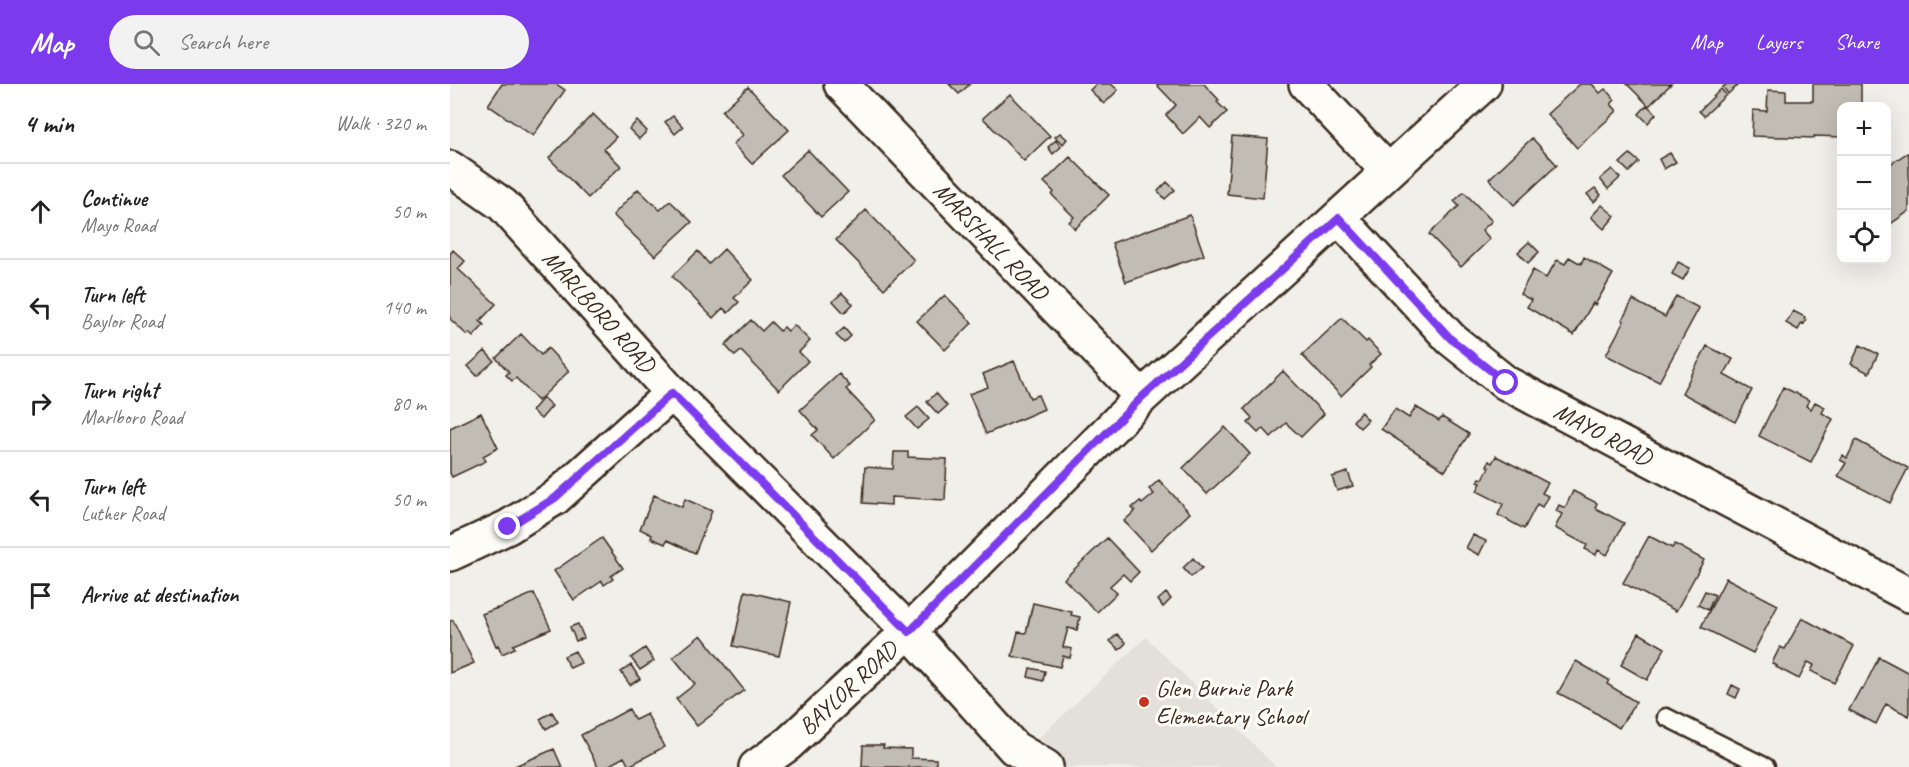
<!DOCTYPE html>
<meta charset="utf-8">
<style>
:root{--surface:#fff;--page:#f2f2f2;--text:#222;--muted:#767676;--line:#e0e0e0;--accent:#7c3aed}
body{margin:0;font-family:Caveat,sans-serif;background:var(--page);color:var(--text)}
.controls{position:absolute;right:18px;top:18px;display:grid;overflow:hidden;border-radius:12px;box-shadow:0 6px 24px #0002}
.controls button{width:54px;height:54px;display:grid;place-items:center;padding:0;border:0;border-bottom:2px solid var(--line);background:var(--surface);color:var(--text);font:30px sans-serif}
.stop{position:absolute;width:18px;height:18px;margin:-14px;border:4px solid #7c3aed;border-radius:50%;background:#fff}
.stop.end{background:#7c3aed;border-color:#fff;box-shadow:0 2px 6px #0008}
.list{margin:0;padding:0;list-style:none}
h2{display:flex;justify-content:space-between;align-items:center;height:78px;margin:0;padding:0 24px;font-size:26px}
h2 small{font-size:20px;font-weight:400;color:var(--muted)}
.list li{display:grid;grid-template-columns:39px 1fr auto;gap:18px;align-items:center;box-sizing:border-box;height:96px;padding:0 24px;border-top:2px solid var(--line)}
.list b{display:block;font-size:22px;white-space:nowrap}
.list p{margin:0;font-size:20px;white-space:nowrap;color:var(--muted)}
.list em{font-size:20px;font-style:normal;color:var(--muted)}
.icon{flex:none;width:33px;height:33px;fill:none;stroke:currentColor;stroke-width:2;stroke-linecap:round;stroke-linejoin:round}
.map{position:relative;flex:none;width:1459px;height:683px;overflow:hidden}
header{display:flex;align-items:center;gap:36px;box-sizing:border-box;height:84px;padding:0 30px;background:var(--accent);color:#fff}
header strong{font-size:28px}
nav{display:flex;gap:33px;margin-inline-start:auto;font-size:21px}
.search{width:420px;height:54px;background:var(--page);display:flex;align-items:center;gap:15px;box-sizing:border-box;padding:0 21px;border-radius:33px;color:var(--muted);font-size:22px}
main{display:flex}
aside{flex:1;background:var(--surface)}
.map>svg:first-child{display:block}
.built{fill:#e3e0da}
.building{fill:#c1bcb4;stroke:#3b2a1e;stroke-width:1.5}
.lines{fill:none;stroke-linecap:round;stroke-linejoin:round}
.service-casing{stroke:#3b2a1e;stroke-width:21}
.minor-casing{stroke:#3b2a1e;stroke-width:38}
.service{stroke:#fdfcf7;stroke-width:16}
.minor{stroke:#fdfcf7;stroke-width:33}
.route{stroke:#7c3aed;stroke-width:8}
.poi-dot{fill:#c8321e;stroke:#fdfcf7;stroke-width:2}
.labels{text-anchor:middle;dominant-baseline:central;stroke-width:6;stroke-linejoin:round;paint-order:stroke}
.street-label{font-size:24px;fill:#3b2a1e;stroke:#fdfcf7}
.poi-label{font-size:24px;fill:#3b2a1e;stroke:#fdfcf7;text-anchor:start}
</style>
<header>
<strong>Map</strong>
<div class="search"><svg class="icon" aria-label="search" viewBox="0 0 24 24"><circle cx="10" cy="10" r="6"/><path d="M15 15l6 6"/></svg>Search here</div>
<nav><a>Map</a><a>Layers</a><a>Share</a></nav>
</header>
<main>
<aside>
<h2>4 min<small>Walk · 320 m</small></h2>
<ul class="list">
<li><svg class="icon" aria-label="ahead" viewBox="0 0 24 24"><path d="M12 20V5M6 11l6-6 6 6"/></svg><div><b>Continue</b><p>Mayo Road</p></div><em>50 m</em></li>
<li><svg class="icon" aria-label="left" viewBox="0 0 24 24"><path d="M17 20v-9H6M10 6l-5 5 5 5"/></svg><div><b>Turn left</b><p>Baylor Road</p></div><em>140 m</em></li>
<li><svg class="icon" aria-label="right" viewBox="0 0 24 24"><path d="M7 20v-9h11M14 6l5 5-5 5"/></svg><div><b>Turn right</b><p>Marlboro Road</p></div><em>80 m</em></li>
<li><svg class="icon" aria-label="left" viewBox="0 0 24 24"><path d="M17 20v-9H6M10 6l-5 5 5 5"/></svg><div><b>Turn left</b><p>Luther Road</p></div><em>50 m</em></li>
<li><svg class="icon" aria-label="arrive" viewBox="0 0 24 24"><path d="M6 21V4h12l-3 4 3 4H6"/></svg><div><b>Arrive at destination</b></div></li>
</ul>
</aside>
<div class="map">
<svg width="1459" height="683" viewBox="0 0 1459 683">
<rect width="100%" height="100%" fill="#f1efea"/>
<filter id="ink" filterUnits="userSpaceOnUse"><feTurbulence type="fractalNoise" baseFrequency=".0167" numOctaves="2"/><feDisplacementMap in="SourceGraphic" scale="12" xChannelSelector="R" yChannelSelector="G"/><feConvolveMatrix kernelMatrix="1 2 1 2 8 2 1 2 1" color-interpolation-filters="sRGB"/></filter>
<g filter="url(#ink)">
<path class="built" d="M696,553l130,130h-268z"/>
<path class="building" d="M52,0h54l9,6 -32,46 -45,-31z
M499,0h21l-11,10z
M646,0h15l7,6 -14,14 -14,-14z
M706,0h48l15,16 -2,2 10,10 -17,16 -10,-11 -17,17 -17,-19 10,-10z
M1130,0h12l8,9 5,-4 10,11 -4,4 6,7 -40,37 -30,-34z
M1177,0h44l-22,22z
M1277,0h12l-11,10 -5,-7z
M1363,0h48v22h-19v31l-28,-1v2l-62,-2 1,-26 14,1 1,-21 18,1v10h27z
M298,3l41,43 -37,34 -19,-20 10,-9 -21,-24z
M1271,5l5,6 -22,21 -5,-5z
M560,10l40,42 -26,25 -41,-43z
M1197,21l9,9 -8,9 -9,-9z
M143,30l23,23 -12,12 17,17 -33,32 -39,-40z
M223,32l10,11 -8,7 -10,-12z
M187,37l10,10 -8,8 -10,-10z
M610,49l7,6 -4,5 -8,-7z
M782,52l36,3 -5,59 -36,-4z
M1082,54l25,27 -43,40 -25,-26z
M606,56l5,7 -8,7 -5,-7z
M358,66l40,42 -27,25 -40,-42z
M1220,69l6,9 -12,7 -5,-10z
M1457,69l2,3v55l-23,16v-60z
M1180,70l9,8 -10,10 -9,-9z
M620,73l39,38 -34,34 -6,-7 5,-5 -22,-22 2,-3 -10,-10z
M1162,85l8,9 -12,11 -8,-10z
M717,98l8,8 -10,9 -7,-8z
M1145,104l6,7 -7,7 -7,-8z
M188,105l22,21 10,-9 22,21 -37,34 -42,-41z
M1014,108l28,29 -10,9 8,9 -29,28 -32,-33 30,-28 -5,-5z
M1152,121l13,11 -11,13 -13,-12z
M416,126l48,50 -30,29 -48,-49z
M740,131l14,40 -78,27 -14,-39z
M1079,158l10,10 -11,11 -10,-11z
M274,165l29,31 -19,18 5,4 -11,11 -5,-5 -10,10 -41,-42 26,-25 11,13z
M3,166l12,11 -7,8 38,35 -16,17 4,4 -11,12 -4,-4 -2,2 -17,-16v-65z
M1119,173l12,7 3,-7 29,17 -18,31 -2,-2 -19,32 -47,-28 4,-7 -11,-6 13,-24 13,8 11,-18 8,4z
M1228,178l12,6 -7,12 -11,-6z
M392,209l11,11 -9,9 -11,-12z
M495,211l27,28 -27,27 -28,-29z
M1226,212l23,12 -40,74 -53,-27 18,-34 -2,-1 11,-20 32,17z
M1343,227l12,6 -1,2 2,1 -2,4 -2,-1 -4,7 -12,-7z
M892,234l24,24 2,-2 13,14 -12,11 2,2 -30,29 -39,-41z
M301,236l11,11 9,-9 9,9 4,-4 4,4 6,-6 16,16 -11,11 9,9 -29,29 -38,-39 -6,5 -10,-11z
M394,244l7,8 -7,7 -8,-8z
M71,250l20,21 7,-7 21,23 -31,30 -22,-23 -4,3 -6,-6 3,-3 -13,-14z
M1410,261l18,9 -9,19 -18,-9z
M1257,262l26,13 -9,16 28,15 -17,32 -53,-29z
M35,267l9,10 -17,15 -9,-10z
M564,277l16,37 8,-3 6,14 -58,25 -17,-40 19,-7 -5,-13z
M833,287l41,43 -23,23 -15,-14 -15,14 -8,-9 -5,5 -10,-10 4,-5 -8,-9z
M389,290l11,12 -4,3 29,31 -41,39 -22,-24 6,-5 -18,-20z
M1333,303l26,13 -3,6 5,3 4,-7 10,5 -3,6 11,6 -22,43 -52,-26z
M486,309l11,13 -9,8 -11,-12z
M93,314l9,8 -11,13 -9,-8z
M468,323l11,12 -12,10 -11,-12z
M966,323l23,14 3,-4 27,17 -24,37 -64,-42 14,-20 14,9z
M911,328l7,8 -8,8 -7,-7z
M31,329l17,35 -15,8 3,5 -34,16 -2,-4v-45z
M775,343l25,27 -43,40 -24,-26z
M1406,356l52,28 -18,35 -52,-27 8,-13 -6,-3 3,-5 4,3z
M444,368h14v5l39,2 -2,41 -54,-3v8l-28,-2 2,-36 28,2z
M1046,372l52,27 -6,10 6,3 -6,11 -5,-3 -13,25 -26,-14 5,-11 -26,-13 4,-8 -3,-1 2,-4 3,1 6,-12 -2,-1 2,-5 3,2z
M898,388l5,14 -16,5 -5,-14z
M709,396l31,33 -39,37 -27,-29 11,-10 -3,-3 2,-2 6,-5 2,3 12,-10 -5,-5z
M1123,407l24,12 -2,5 29,15 -17,32 -9,-5 -2,5 -11,-6 2,-4 -32,-17 7,-14 -6,-3 3,-6 6,3z
M204,411l28,12 3,-8 27,12 -17,42 -28,-13 -2,4 -14,-6 1,-3 -12,-6z
M1023,451l13,6 -7,14 -13,-7z
M1199,452l23,12 3,-4 29,16 -28,51 -53,-28z
M152,454l21,30 -12,8 2,3 -9,6 -2,-4 -28,19 -20,-29z
M657,454l32,34 -9,9 -7,-7 -13,12 7,7 -20,19 -33,-33z
M743,474l9,10 -11,9 -8,-9z
M1276,494l52,27 -25,48 -52,-26z
M295,507l46,11 -12,54 -46,-10z
M1255,507l10,4 -7,15 -10,-5z
M84,509l17,36 -38,16 2,3 -13,6 -4,-9 -2,1 -14,-32 15,-6v1z
M716,509l5,6 -8,8 -5,-7z
M583,519l39,9 -1,3 9,2 -3,13 -9,-2 -5,19 9,2 -2,9 -7,-2 -3,11 -48,-11 6,-24 8,1z
M1352,534l52,28 -20,37 -23,-12 3,-6 -6,-3 -9,17 -23,-12 1,-1 -5,-3 8,-16 5,2z
M3,536l21,43 -24,10v-52z
M128,540l6,14 -8,3 -6,-14z
M1189,549l26,15 -18,32 -26,-15z
M667,550l9,9 -7,7 -9,-9z
M251,551l43,55 -47,36 -21,-27 19,-15 -22,-27z
M195,564l9,13 -14,9 -9,-12z
M125,567l6,12 -11,5 -6,-12z
M1429,573l30,16v43l-23,-12 -10,20 -27,-14 12,-22 2,1z
M1126,577l33,19 -2,4 29,18 -17,26 -26,-17 -35,-18z
M181,581l9,14 -10,6 -9,-13z
M580,584l15,3 -2,10 -15,-4z
M1282,601l8,4 -4,9 -8,-4z
M179,625l6,11 12,-6 17,33 -35,19 -5,-9 -18,10h-8l-17,-32z
M102,628l6,10 -12,7 -6,-10z
M413,661h21l-1,3 28,1v9l25,1v8h-74z
M104,665l8,18h-48l1,-1z"/>
<g class="lines">
<defs>
<path id="service" d="M1216,633l100,50"/>
<path id="minor" d="M391,0l301,313
M856,0l82,87
M0,84l53,37 169,188 237,238 105,117 32,19
M889,134l112,121 55,44 403,212
M0,470l58,-27 47,-29 117,-105
M306,683l32,-23 121,-113 233,-234 342,-313"/>
</defs>
<use href="#service" class="service-casing"/>
<use href="#minor" class="minor-casing"/>
<use href="#service" class="service"/>
<use href="#minor" class="minor"/>
</g>
</g>
<g class="lines" filter="url(#ink)">
<path class="route" d="M58,443l47,-29 117,-105 237,239 233,-235 197,-179 112,121 55,44"/>
</g>
<circle class="poi-dot" cx="694" cy="618" r="6"/>
<g class="labels">
<g class="street-label">
<text transform="translate(541 157) rotate(46)">MARSHALL ROAD</text>
<text transform="translate(149 227) rotate(48)">MARLBORO ROAD</text>
<text transform="translate(1153 350) rotate(28)">MAYO ROAD</text>
<text transform="translate(398 604) rotate(-43)">BAYLOR ROAD</text>
</g>
<g class="poi-label">
<text x="706" y="604">Glen Burnie Park<tspan x="706" dy="28">Elementary School</tspan></text>
</g>
</g>
</svg>
<div class="controls">
<button>+</button>
<button>−</button>
<button><svg class="icon" aria-label="locate" viewBox="0 0 24 24"><circle cx="12" cy="12" r="6"/><path d="M12 2v4M12 18v4M2 12h4M18 12h4"/></svg></button>
</div>
<div class="stop" style="left:1056px;top:299px"></div>
<div class="stop end" style="left:58px;top:443px"></div>
</div>
</main>
